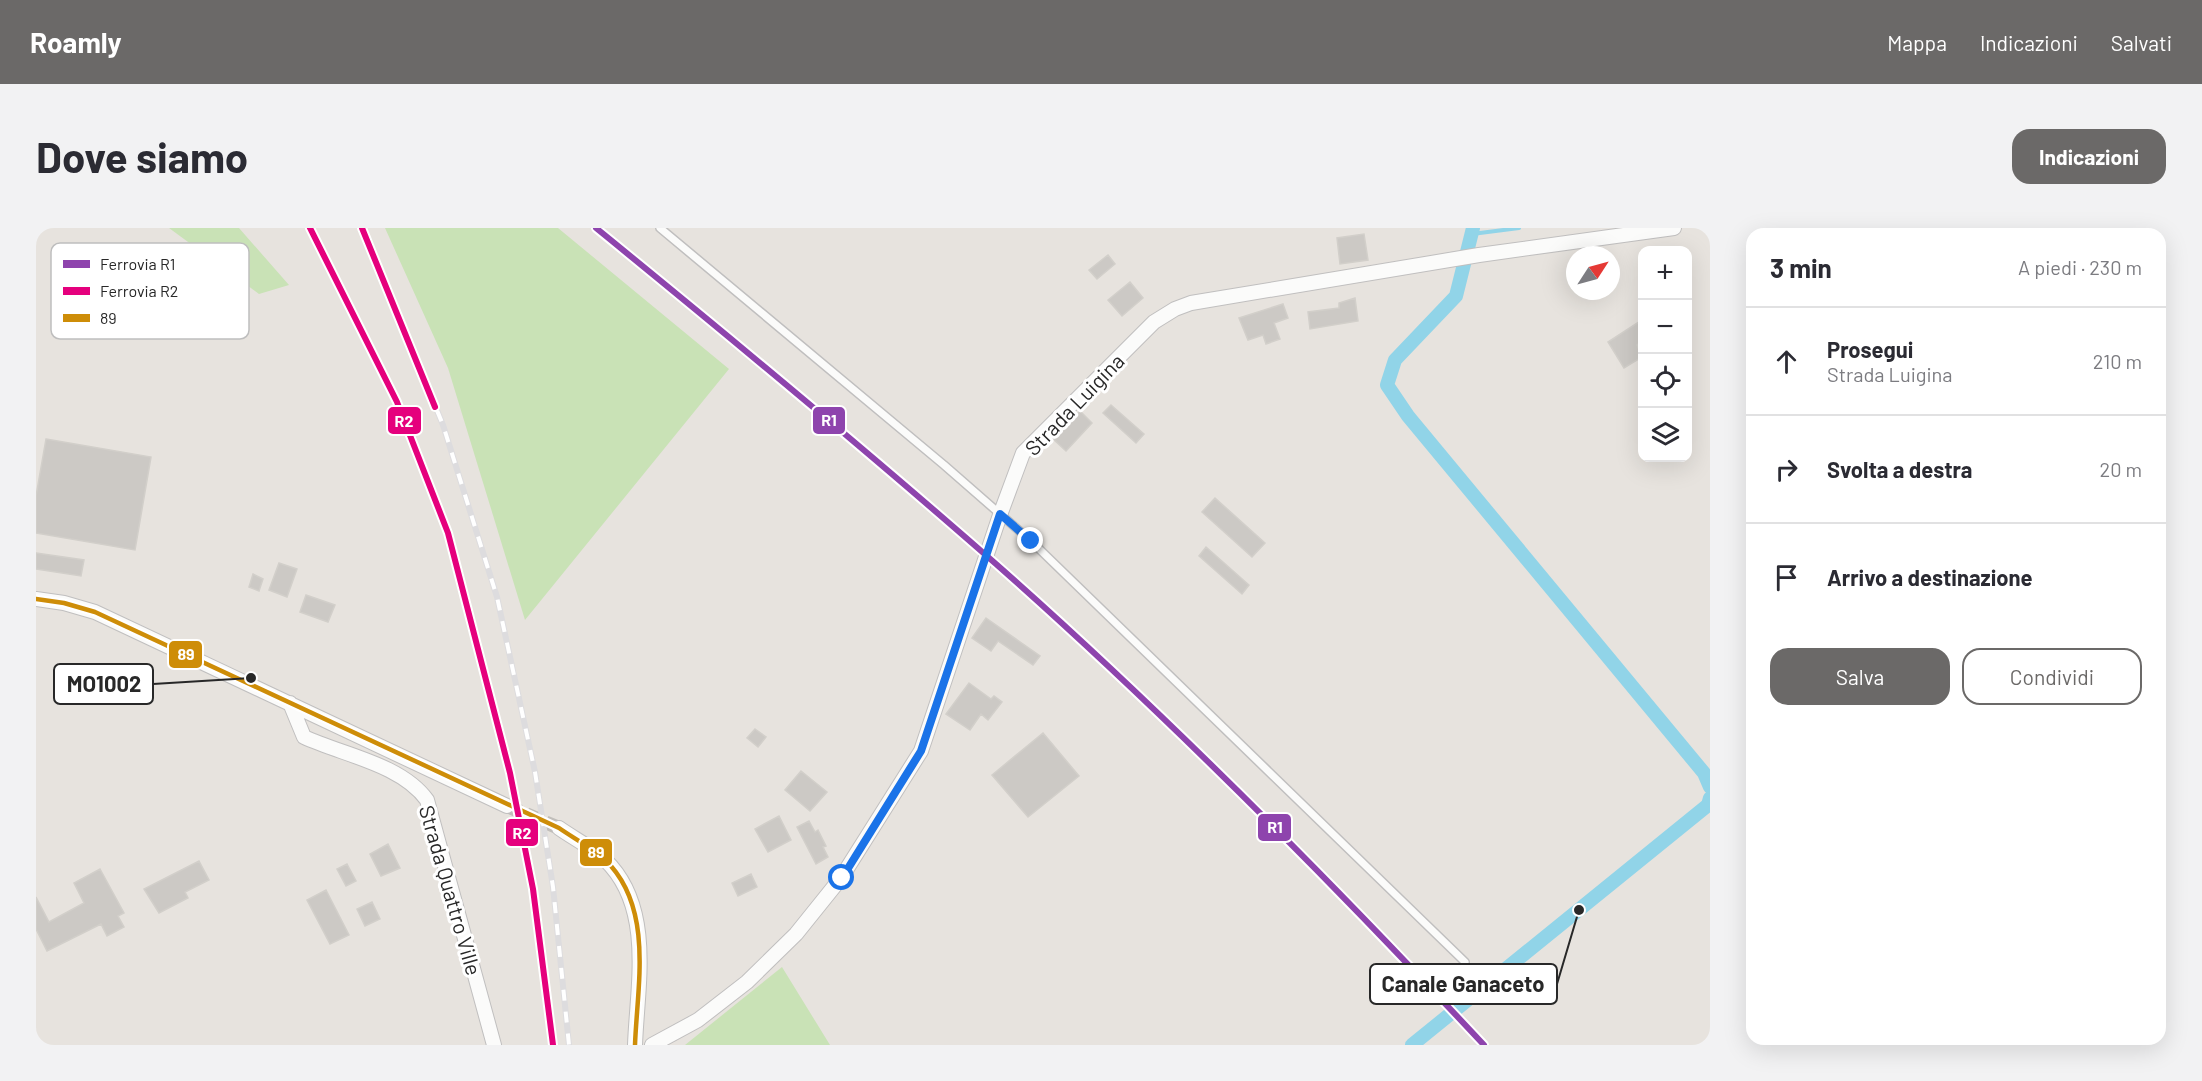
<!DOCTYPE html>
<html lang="it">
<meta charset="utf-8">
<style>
:root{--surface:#fff;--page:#f2f2f3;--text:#2b2b33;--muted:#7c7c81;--line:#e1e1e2;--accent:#6b6968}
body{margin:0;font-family:Barlow,sans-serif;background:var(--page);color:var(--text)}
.controls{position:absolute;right:18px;top:18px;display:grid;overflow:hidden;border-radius:12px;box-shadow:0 6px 24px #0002}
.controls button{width:54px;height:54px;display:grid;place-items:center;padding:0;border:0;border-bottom:2px solid var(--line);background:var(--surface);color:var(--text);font:30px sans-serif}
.compass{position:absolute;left:1530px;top:18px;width:54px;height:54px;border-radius:50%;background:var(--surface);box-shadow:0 6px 24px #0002;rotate:54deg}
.stop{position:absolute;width:18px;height:18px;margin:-14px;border:4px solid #1a73e8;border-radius:50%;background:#fff}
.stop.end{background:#1a73e8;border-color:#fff;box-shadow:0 2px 6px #0008}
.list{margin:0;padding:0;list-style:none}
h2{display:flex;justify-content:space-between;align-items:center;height:78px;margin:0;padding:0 24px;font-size:26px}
h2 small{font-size:20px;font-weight:400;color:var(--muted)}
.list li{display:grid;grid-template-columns:39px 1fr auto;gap:18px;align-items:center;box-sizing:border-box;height:108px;padding:0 24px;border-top:2px solid var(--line)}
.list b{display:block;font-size:22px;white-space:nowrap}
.list p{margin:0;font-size:20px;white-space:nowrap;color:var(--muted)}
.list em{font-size:20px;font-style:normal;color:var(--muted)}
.actions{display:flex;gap:12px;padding:18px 24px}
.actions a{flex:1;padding:14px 0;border:2px solid var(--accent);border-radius:18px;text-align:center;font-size:21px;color:var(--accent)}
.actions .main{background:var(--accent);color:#fff}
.icon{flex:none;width:33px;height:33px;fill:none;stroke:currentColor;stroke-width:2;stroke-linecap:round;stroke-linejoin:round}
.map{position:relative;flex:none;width:1674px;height:817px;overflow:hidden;border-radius:18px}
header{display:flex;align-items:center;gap:36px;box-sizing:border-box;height:84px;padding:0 30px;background:var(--accent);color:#fff}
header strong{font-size:28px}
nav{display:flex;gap:33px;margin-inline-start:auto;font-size:21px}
.intro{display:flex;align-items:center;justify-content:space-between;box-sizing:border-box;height:144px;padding:0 36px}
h1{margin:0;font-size:42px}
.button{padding:15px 27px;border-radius:18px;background:var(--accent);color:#fff;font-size:21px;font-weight:700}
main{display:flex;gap:36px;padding:0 36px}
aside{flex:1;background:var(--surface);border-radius:18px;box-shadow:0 6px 24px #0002}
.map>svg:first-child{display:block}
.green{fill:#c9e2b6}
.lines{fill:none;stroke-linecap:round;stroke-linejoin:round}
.stream{stroke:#91d4e8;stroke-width:4}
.canal{stroke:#91d4e8;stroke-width:14}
.building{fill:#ccc9c5;stroke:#d2cfca;stroke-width:1.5}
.street-tunnel{stroke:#c1beba;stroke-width:14;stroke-dasharray:14 7;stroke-linecap:butt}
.lane-casing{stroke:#c0bfbf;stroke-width:10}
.street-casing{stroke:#c0bfbf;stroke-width:16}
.lane{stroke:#fbfbfa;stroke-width:7}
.street{stroke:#fbfbfa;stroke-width:14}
.rail-casing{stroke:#dddcde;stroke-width:6}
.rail{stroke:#fff;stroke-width:4;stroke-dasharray:11;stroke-linecap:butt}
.bus-1-casing{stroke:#fff;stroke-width:9}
.bus-1{stroke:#ce8d08;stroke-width:4.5}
.rail-1-casing{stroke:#fff;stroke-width:10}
.rail-2-casing{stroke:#fff;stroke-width:10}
.rail-1{stroke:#8e44ad;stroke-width:6}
.rail-2{stroke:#e5007d;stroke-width:6}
.route{stroke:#1a73e8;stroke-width:8}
.labels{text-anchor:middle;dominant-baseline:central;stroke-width:6;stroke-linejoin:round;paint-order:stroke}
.street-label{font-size:21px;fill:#282828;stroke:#fff}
.key{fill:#fff;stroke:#bebebe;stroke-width:1.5}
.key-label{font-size:16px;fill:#282828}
.leader{fill:none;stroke:#282828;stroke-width:2}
.callout-dot{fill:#282828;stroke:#fff;stroke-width:2}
.callout{fill:#fff;stroke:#282828;stroke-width:2}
.callout-label{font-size:22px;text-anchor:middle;font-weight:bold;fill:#282828}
.line-badge{stroke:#fff;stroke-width:2}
.badge-label{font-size:16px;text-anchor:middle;font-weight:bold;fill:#fff}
</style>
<header>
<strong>Roamly</strong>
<nav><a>Mappa</a><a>Indicazioni</a><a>Salvati</a></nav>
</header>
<div class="intro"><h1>Dove siamo</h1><a class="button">Indicazioni</a></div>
<main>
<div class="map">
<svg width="1674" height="817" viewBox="0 0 1674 817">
<rect width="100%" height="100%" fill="#e7e3de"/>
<path class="green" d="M133,0h70l50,57 -30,9z
M349,0h173l171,141 -204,251 -77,-252z
M746,739l48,78h-145z"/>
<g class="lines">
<path class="stream" d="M1436,6l47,-6"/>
<path class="canal" d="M1437,0l-17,68 -61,64 -8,25 21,31 296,357 6,14
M1376,817l296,-240 2,-7"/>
</g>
<path class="building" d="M1328,6l4,26 -28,4 -3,-26z
M1072,27l7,9 -18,15 -8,-9z
M1094,54l13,16 -21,18 -14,-16z
M1319,70l3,23 -48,8 -2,-17 31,-4v-5z
M1247,76l5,14 -14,5 6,16 -14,5 -3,-9 -15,5 -9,-22z
M1606,92v21l-5,4 5,12 -18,11 -16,-26z
M1075,177l33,29 -8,9 -33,-30z
M1044,183l12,12 -26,28 -13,-12z
M10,211l105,18 -16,93 -99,-17v-37z
M1179,270l50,45 -13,14 -50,-45z
M1170,319l43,38 -7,9 -43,-38z
M0,325l48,7 -3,16 -45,-7z
M243,335l18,6 -10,28 -18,-7z
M217,346l10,5 -4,12 -10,-4z
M270,367l29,10 -7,17 -28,-10z
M950,390l54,38 -7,9 -35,-24 -7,10 -19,-13z
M933,455l22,16 3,-3 8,6 -14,18 -7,-6 -11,16 -24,-16z
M719,501l11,8 -8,10 -11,-9z
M1007,505l36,43 -51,41 -36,-42z
M765,543l26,21 -17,19 -25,-21z
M743,588l12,24 -23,12 -13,-23z
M773,593l6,11 3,-2 8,16 -3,1 5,10 -12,7 -19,-37z
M352,616l12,24 -19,8 -11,-22z
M163,633l10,19 -24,12 3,6 -29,15 -15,-24z
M311,636l9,17 -10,5 -9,-17z
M64,641l24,44 -6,3 6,11 -17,9 -6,-12 -54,27 -11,-22v-32l13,25 35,-19 -10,-20z
M715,646l6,13 -19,9 -6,-13z
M290,662l23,45 -19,9 -23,-44z
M336,674l8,17 -15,7 -8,-17z"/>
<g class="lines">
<path class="street-tunnel" d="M471,578l52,22"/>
<defs>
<path id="lane" d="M624,0l284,237 87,76 434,421"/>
<path id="street" d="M0,371l28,4 31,9 412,194
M254,475l14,34c39,18 97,27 123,63l67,245
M523,600c17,12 38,22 52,38 42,48 26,122 24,179
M616,817l46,-25 49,-38 49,-48 45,-56 80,-127 79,-236 23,-62 131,-131 21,-13 16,-6 288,-48 195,-27"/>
</defs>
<use href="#lane" class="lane-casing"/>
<use href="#street" class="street-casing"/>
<use href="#lane" class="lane"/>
<use href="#street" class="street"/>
<defs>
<path id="rail" d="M274,0l87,174 51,131 62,240 23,116 20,156
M326,0l81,197 54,172 38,175 18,115 16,158"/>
</defs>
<use href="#rail" class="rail-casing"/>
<use href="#rail" class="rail"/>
<defs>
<path id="bus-1" d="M0,371l28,4 31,9 464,216c17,12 38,22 52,38 42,48 26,122 24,179"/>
</defs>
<use href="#bus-1" class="bus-1-casing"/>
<use href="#bus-1" class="bus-1"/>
<defs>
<path id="rail-1" d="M560,0c135,110 269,221 400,336 171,151 332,314 488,481"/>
<path id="rail-2" d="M274,0l87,174 51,131 62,240 23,116 20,156
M326,0l73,179"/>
</defs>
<use href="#rail-1" class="rail-1-casing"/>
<use href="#rail-2" class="rail-2-casing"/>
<use href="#rail-1" class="rail-1"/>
<use href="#rail-2" class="rail-2"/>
</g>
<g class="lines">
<path class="route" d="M806,650l79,-127 79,-237 31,27"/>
</g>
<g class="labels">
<g class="street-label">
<text transform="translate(1038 176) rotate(-46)">Strada Luigina</text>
<text transform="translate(415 662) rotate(74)">Strada Quattro Ville</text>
</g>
</g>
<rect x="15" y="15" width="198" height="96" rx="9" class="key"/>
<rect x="27" y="32" width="27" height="8" fill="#8e44ad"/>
<rect x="27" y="59" width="27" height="8" fill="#e5007d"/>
<rect x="27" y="86" width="27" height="8" fill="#ce8d08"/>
<g class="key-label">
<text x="64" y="42">Ferrovia R1</text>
<text x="64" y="69">Ferrovia R2</text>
<text x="64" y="96">89</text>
</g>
<path class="leader" d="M215 450L117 456M1543 682L1521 756"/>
<g class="callout-dot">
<circle cx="215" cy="450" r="6"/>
<circle cx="1543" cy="682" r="6"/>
</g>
<g class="callout">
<rect x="18" y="436" width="99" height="40" rx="6"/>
<rect x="1334" y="736" width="187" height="40" rx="6"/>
</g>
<g class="callout-label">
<text x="68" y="464">MO1002</text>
<text x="1427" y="764">Canale Ganaceto</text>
</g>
<g class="line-badge">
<rect x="776" y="178" width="34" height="29" rx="6" fill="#8e44ad"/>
<rect x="351" y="178" width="35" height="29" rx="6" fill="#e5007d"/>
<rect x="132" y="412" width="35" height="29" rx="6" fill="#ce8d08"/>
<rect x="1221" y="585" width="35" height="29" rx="6" fill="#8e44ad"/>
<rect x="469" y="590" width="34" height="29" rx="6" fill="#e5007d"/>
<rect x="543" y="610" width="34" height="29" rx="6" fill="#ce8d08"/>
</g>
<g class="badge-label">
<text x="793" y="198">R1</text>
<text x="368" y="199">R2</text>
<text x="150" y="432">89</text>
<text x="1239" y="605">R1</text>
<text x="486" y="611">R2</text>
<text x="560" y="630">89</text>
</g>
</svg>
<div class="controls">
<button>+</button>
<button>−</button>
<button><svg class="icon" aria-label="locate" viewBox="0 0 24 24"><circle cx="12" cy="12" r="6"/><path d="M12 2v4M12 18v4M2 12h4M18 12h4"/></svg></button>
<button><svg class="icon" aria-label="layers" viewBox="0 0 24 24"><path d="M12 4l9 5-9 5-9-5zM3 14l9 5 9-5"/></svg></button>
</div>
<svg class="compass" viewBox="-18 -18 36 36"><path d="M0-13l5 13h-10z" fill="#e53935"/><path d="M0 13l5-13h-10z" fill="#7c7c81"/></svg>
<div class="stop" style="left:806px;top:650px"></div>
<div class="stop end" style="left:995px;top:313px"></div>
</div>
<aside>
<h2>3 min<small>A piedi · 230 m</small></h2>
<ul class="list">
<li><svg class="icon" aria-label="ahead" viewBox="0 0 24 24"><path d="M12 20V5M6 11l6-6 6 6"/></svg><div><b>Prosegui</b><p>Strada Luigina</p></div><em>210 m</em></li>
<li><svg class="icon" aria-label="right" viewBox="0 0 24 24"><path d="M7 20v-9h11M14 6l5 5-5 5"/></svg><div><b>Svolta a destra</b></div><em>20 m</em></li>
<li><svg class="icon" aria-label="arrive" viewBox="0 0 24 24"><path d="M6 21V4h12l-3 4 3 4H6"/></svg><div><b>Arrivo a destinazione</b></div></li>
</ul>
<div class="actions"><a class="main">Salva</a><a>Condividi</a></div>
</aside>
</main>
